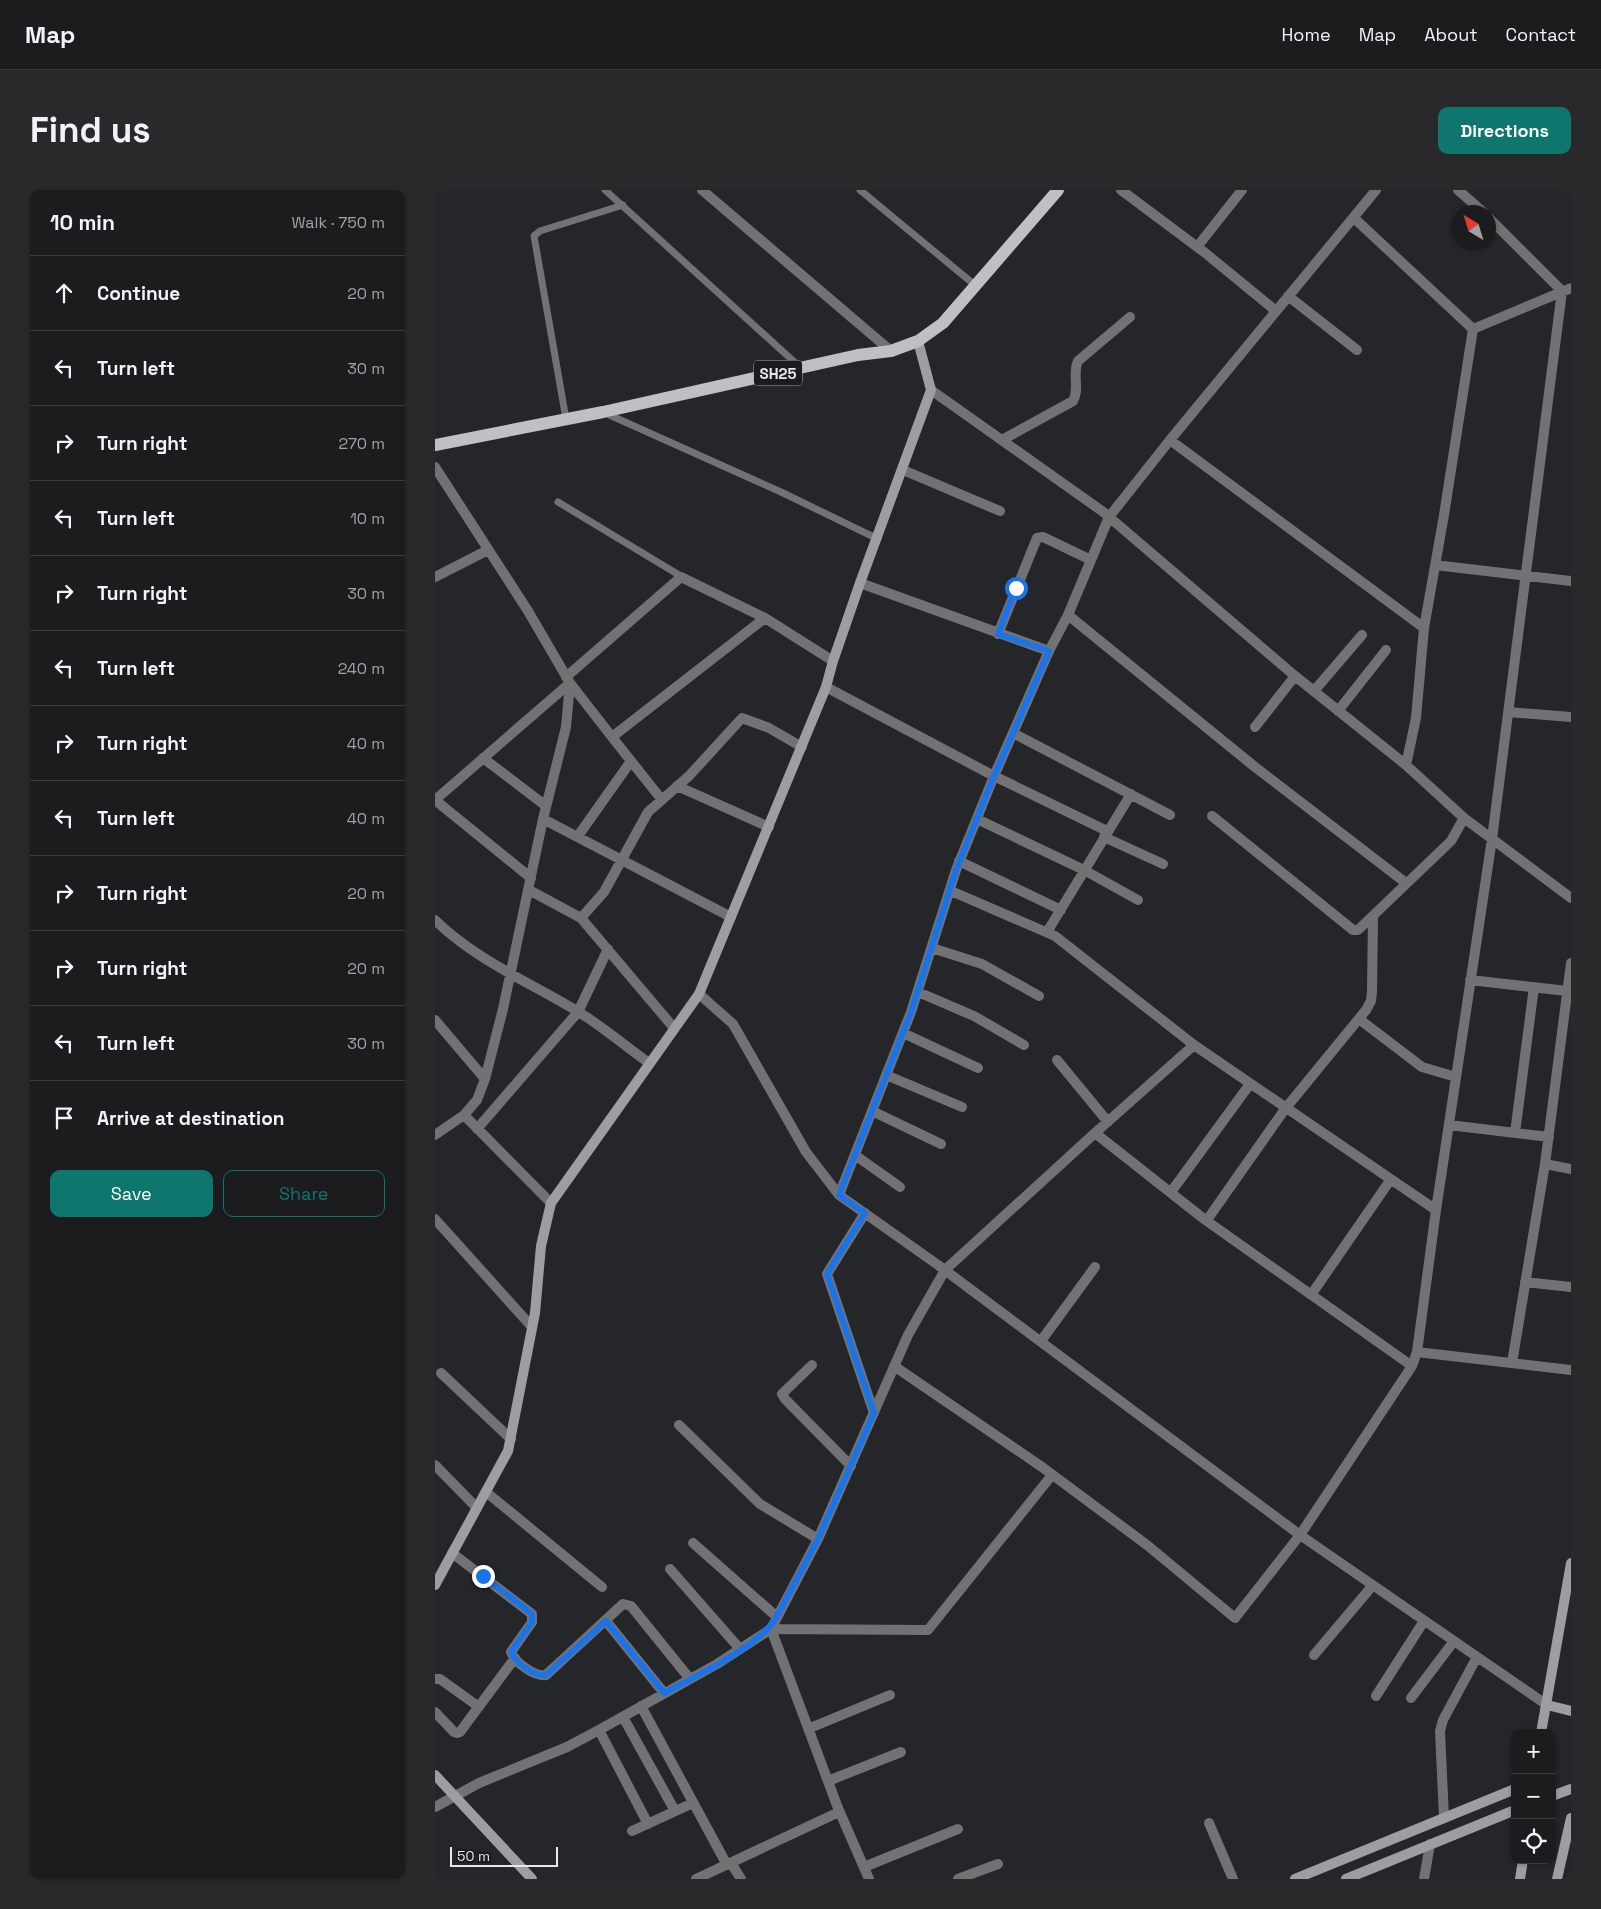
<!DOCTYPE html>
<meta charset="utf-8">
<style>
:root{--surface:#1c1c1f;--page:#29292c;--text:#f1f3f6;--muted:#a0a1a4;--line:#3a3a3d;--accent:#0f766e}
body{margin:0;font-family:"Space Grotesk",sans-serif;background:var(--page);color:var(--text)}
.controls{position:absolute;right:15px;bottom:15px;display:grid;overflow:hidden;border-radius:10px;box-shadow:0 1px 4px #0004}
.controls button{width:45px;height:45px;display:grid;place-items:center;padding:0;border:0;border-bottom:1px solid var(--line);background:var(--surface);color:var(--text);font:25px sans-serif}
.compass{position:absolute;left:1016px;top:15px;width:45px;height:45px;border-radius:50%;background:var(--surface);box-shadow:0 1px 4px #0004;rotate:322deg}
.scale{position:absolute;left:15px;bottom:12px;width:108px;box-sizing:border-box;padding-left:5px;border:2px solid #e7e8ea;border-top:0;font-size:14px;line-height:18px;white-space:nowrap;color:#e7e8ea;-webkit-text-stroke:4px #1b1c1f;paint-order:stroke}
.stop{position:absolute;width:15px;height:15px;margin:-11px;border:4px solid #1a73e8;border-radius:50%;background:#fff}
.stop.end{background:#1a73e8;border-color:#fff;box-shadow:0 1px 5px #0008}
.list{margin:0;padding:0;list-style:none}
h2{display:flex;justify-content:space-between;align-items:center;height:65px;margin:0;padding:0 20px;font-size:21px}
h2 small{font-size:16px;font-weight:400;color:var(--muted)}
.list li{display:grid;grid-template-columns:32px 1fr auto;gap:15px;align-items:center;box-sizing:border-box;height:75px;padding:0 20px;border-top:1px solid var(--line)}
.list b{display:block;font-size:19px;white-space:nowrap}
.list em{font-size:16px;font-style:normal;color:var(--muted)}
.actions{display:flex;gap:10px;padding:15px 20px}
.actions a{flex:1;padding:11px 0;border:1px solid var(--accent);border-radius:10px;text-align:center;font-size:18px;color:var(--accent)}
.actions .main{background:var(--accent);color:#fff}
.icon{flex:none;width:28px;height:28px;fill:none;stroke:currentColor;stroke-width:2;stroke-linecap:round;stroke-linejoin:round}
.map{position:relative;flex:none;width:1136px;height:1689px;overflow:hidden;border-radius:10px}
header{display:flex;align-items:center;gap:30px;box-sizing:border-box;height:70px;padding:0 25px;background:var(--surface);border-bottom:1px solid var(--line)}
header strong{font-size:24px}
nav{display:flex;gap:28px;margin-inline-start:auto;font-size:18px}
.intro{display:flex;align-items:center;justify-content:space-between;box-sizing:border-box;height:120px;padding:0 30px}
h1{margin:0;font-size:35px}
.button{padding:12px 22px;border-radius:10px;background:var(--accent);color:#fff;font-size:18px;font-weight:700}
main{display:flex;gap:30px;padding:0 30px}
aside{flex:1;background:var(--surface);border-radius:10px;box-shadow:0 1px 4px #0004}
.map>svg:first-child{display:block}
.lines{fill:none;stroke-linecap:round;stroke-linejoin:round}
.lane{stroke:#727274;stroke-width:7}
.street{stroke:#727274;stroke-width:10}
.secondary{stroke:#9d9ea1;stroke-width:10}
.primary{stroke:#bfc0c4;stroke-width:12}
.route{stroke:#1a73e8;stroke-width:6}
.labels{text-anchor:middle;dominant-baseline:central;stroke-width:4.5;stroke-linejoin:round;paint-order:stroke}
.shield{fill:#1b1c1f;stroke:#aaabad;stroke-width:1}
.shield-label{font-size:15px;font-weight:bold;fill:#e7e8ea}
</style>
<header>
<strong>Map</strong>
<nav><a>Home</a><a>Map</a><a>About</a><a>Contact</a></nav>
</header>
<div class="intro"><h1>Find us</h1><a class="button">Directions</a></div>
<main>
<aside>
<h2>10 min<small>Walk · 750 m</small></h2>
<ul class="list">
<li><svg class="icon" aria-label="ahead" viewBox="0 0 24 24"><path d="M12 20V5M6 11l6-6 6 6"/></svg><div><b>Continue</b></div><em>20 m</em></li>
<li><svg class="icon" aria-label="left" viewBox="0 0 24 24"><path d="M17 20v-9H6M10 6l-5 5 5 5"/></svg><div><b>Turn left</b></div><em>30 m</em></li>
<li><svg class="icon" aria-label="right" viewBox="0 0 24 24"><path d="M7 20v-9h11M14 6l5 5-5 5"/></svg><div><b>Turn right</b></div><em>270 m</em></li>
<li><svg class="icon" aria-label="left" viewBox="0 0 24 24"><path d="M17 20v-9H6M10 6l-5 5 5 5"/></svg><div><b>Turn left</b></div><em>10 m</em></li>
<li><svg class="icon" aria-label="right" viewBox="0 0 24 24"><path d="M7 20v-9h11M14 6l5 5-5 5"/></svg><div><b>Turn right</b></div><em>30 m</em></li>
<li><svg class="icon" aria-label="left" viewBox="0 0 24 24"><path d="M17 20v-9H6M10 6l-5 5 5 5"/></svg><div><b>Turn left</b></div><em>240 m</em></li>
<li><svg class="icon" aria-label="right" viewBox="0 0 24 24"><path d="M7 20v-9h11M14 6l5 5-5 5"/></svg><div><b>Turn right</b></div><em>40 m</em></li>
<li><svg class="icon" aria-label="left" viewBox="0 0 24 24"><path d="M17 20v-9H6M10 6l-5 5 5 5"/></svg><div><b>Turn left</b></div><em>40 m</em></li>
<li><svg class="icon" aria-label="right" viewBox="0 0 24 24"><path d="M7 20v-9h11M14 6l5 5-5 5"/></svg><div><b>Turn right</b></div><em>20 m</em></li>
<li><svg class="icon" aria-label="right" viewBox="0 0 24 24"><path d="M7 20v-9h11M14 6l5 5-5 5"/></svg><div><b>Turn right</b></div><em>20 m</em></li>
<li><svg class="icon" aria-label="left" viewBox="0 0 24 24"><path d="M17 20v-9H6M10 6l-5 5 5 5"/></svg><div><b>Turn left</b></div><em>30 m</em></li>
<li><svg class="icon" aria-label="arrive" viewBox="0 0 24 24"><path d="M6 21V4h12l-3 4 3 4H6"/></svg><div><b>Arrive at destination</b></div></li>
</ul>
<div class="actions"><a class="main">Save</a><a>Share</a></div>
</aside>
<div class="map">
<svg width="1136" height="1689" viewBox="0 0 1136 1689">
<rect width="100%" height="100%" fill="#252629"/>
<g class="lines">
<path class="lane" d="M170,0l196,178
M425,0l116,96
M170,223l176,79 97,47
M131,229l-32,-183 6,-5 83,-26
M123,312l126,76"/>
<path class="street" d="M267,0l189,161
M686,0l83,62 72,59
M1023,0l25,22
M919,28l119,111
M762,57l45,-57
M853,106l69,54
M496,200l171,121 193,165 111,89 58,53 107,80
M567,250l71,-39c7,-12 -1,-28 5,-40l52,-44
M735,250l206,-250
M0,277l93,144 42,72 -4,44 -23,92 -40,190 -18,70 -8,21 -13,15 -29,20
M468,280l97,41
M1000,375l136,16
M0,387l53,-27
M425,393l189,68
M633,425l187,152 151,116
M989,438l20,-113 29,-186 98,-41
M563,444l39,-96 6,-1 48,23
M131,487l115,-100 84,41
M391,497l168,89 113,55
M879,501l48,-56
M903,521l48,-61
M1073,522l63,5
M820,537l40,-51
M578,543l157,82
M177,547l50,63
M48,568l63,48
M242,596l92,41
M0,610l135,-117 42,54 153,-119 68,43
M0,610l96,78
M777,626l141,114h5l93,-89 13,-23
M108,629l188,98
M542,629l107,51 54,30
M143,646l53,-75
M669,647l59,27
M524,671l102,49
M94,700l52,28
M516,701l104,45 139,109 242,165
M0,730c41,40 94,62 142,91 25,15 48,35 72,52
M612,742l84,-138
M497,758l50,16 57,32
M1035,790l97,11
M483,802l56,24 50,29
M264,804l34,30 73,128 33,43 99,70 362,270 247,170
M924,829l63,48 34,10
M0,830l50,59
M239,838l-93,-110 23,-26 44,-80 41,-36 53,-58 27,10 33,19
M468,843l75,35
M622,870l51,62
M451,885l76,32
M437,921l69,33
M29,925l87,88
M1014,935l100,12
M42,939l101,-117 30,-63
M660,943l99,-88
M1080,943l19,-146
M420,965l45,32
M1110,974l26,5
M736,1002l79,-108
M404,1005l72,-183 45,-142 38,-94 55,-125 19,-36 41,-98 61,-77 254,188 -8,90 -10,47
M430,1023l-38,61 47,139
M0,1029l97,108
M772,1030l78,-111 81,-99 5,-9 1,-10 1,-74
M1090,1092l46,5
M876,1105l80,-116
M606,1151l54,-74
M982,1162l154,18
M1077,1173l33,-199 26,-201
M377,1175l-30,29 3,5 66,67
M459,1176l148,101 105,78 88,73 65,-83 112,-169 5,-14 19,-142 56,-371 70,-548 -73,-73
M6,1183l70,66
M244,1235l81,79 58,35
M0,1275l42,43
M51,1302l116,95
M258,1353l84,74
M17,1363l80,61v8l-21,30c4,10 23,25 35,23l77,-71 8,2 59,73
M235,1379l70,80
M171,1431l58,72
M879,1465l59,-70
M0,1489h5l39,28
M941,1506l48,-75
M976,1508l43,-57
M206,1516l86,159
M0,1522l19,20 3,1 3,-1 55,-74
M188,1527l52,94
M375,1538l80,-33
M164,1540l49,94
M393,1591l73,-29
M0,1617l44,-24 88,-36 32,-17 118,-66 54,-35 47,-90 90,-204 37,-65 150,-137 109,86 208,147
M1009,1628l-4,-87 3,-11 34,-63
M774,1633l24,56
M197,1641l61,-28
M296,1673l10,16
M429,1677l94,-38
M261,1689l143,-67
M434,1689l-31,-71 -67,-179 157,1 124,-155
M523,1689l40,-15
M989,1689l6,-35"/>
<path class="secondary" d="M0,1395l73,-134 27,-138 6,-67 10,-43 148,-209 127,-307 7,-26 27,-78 71,-193 -13,-49
M1112,1515l24,6
M1106,1543l30,-170
M0,1585l97,104
M1117,1606l19,-7
M860,1689l220,-90
M911,1689l169,-69
M1085,1689l3,-19
M1122,1689l14,-61"/>
<path class="primary" d="M0,255l168,-33 255,-57 33,-4 27,-10 25,-18 115,-133"/>
</g>
<g class="lines">
<path class="route" d="M48,1386l49,38v8l-21,30c4,10 23,25 35,23l60,-54 58,72c30,-16 98,-48 113,-77l41,-77 56,-126 -47,-139 38,-61 -26,-18 72,-183 45,-142 38,-94 55,-125 -51,-17 18,-46"/>
</g>
<g class="labels">
<rect class="shield" x="319" y="170.5" width="48" height="25" rx="4"/>
<g class="shield-label">
<text x="343" y="183">SH25</text>
</g>
</g>
</svg>
<div class="controls">
<button>+</button>
<button>−</button>
<button><svg class="icon" aria-label="locate" viewBox="0 0 24 24"><circle cx="12" cy="12" r="6"/><path d="M12 2v4M12 18v4M2 12h4M18 12h4"/></svg></button>
</div>
<svg class="compass" viewBox="-18 -18 36 36"><path d="M0-13l5 13h-10z" fill="#e53935"/><path d="M0 13l5-13h-10z" fill="#a0a1a4"/></svg>
<div class="scale">50 m</div>
<div class="stop" style="left:581px;top:398px"></div>
<div class="stop end" style="left:48px;top:1386px"></div>
</div>
</main>
